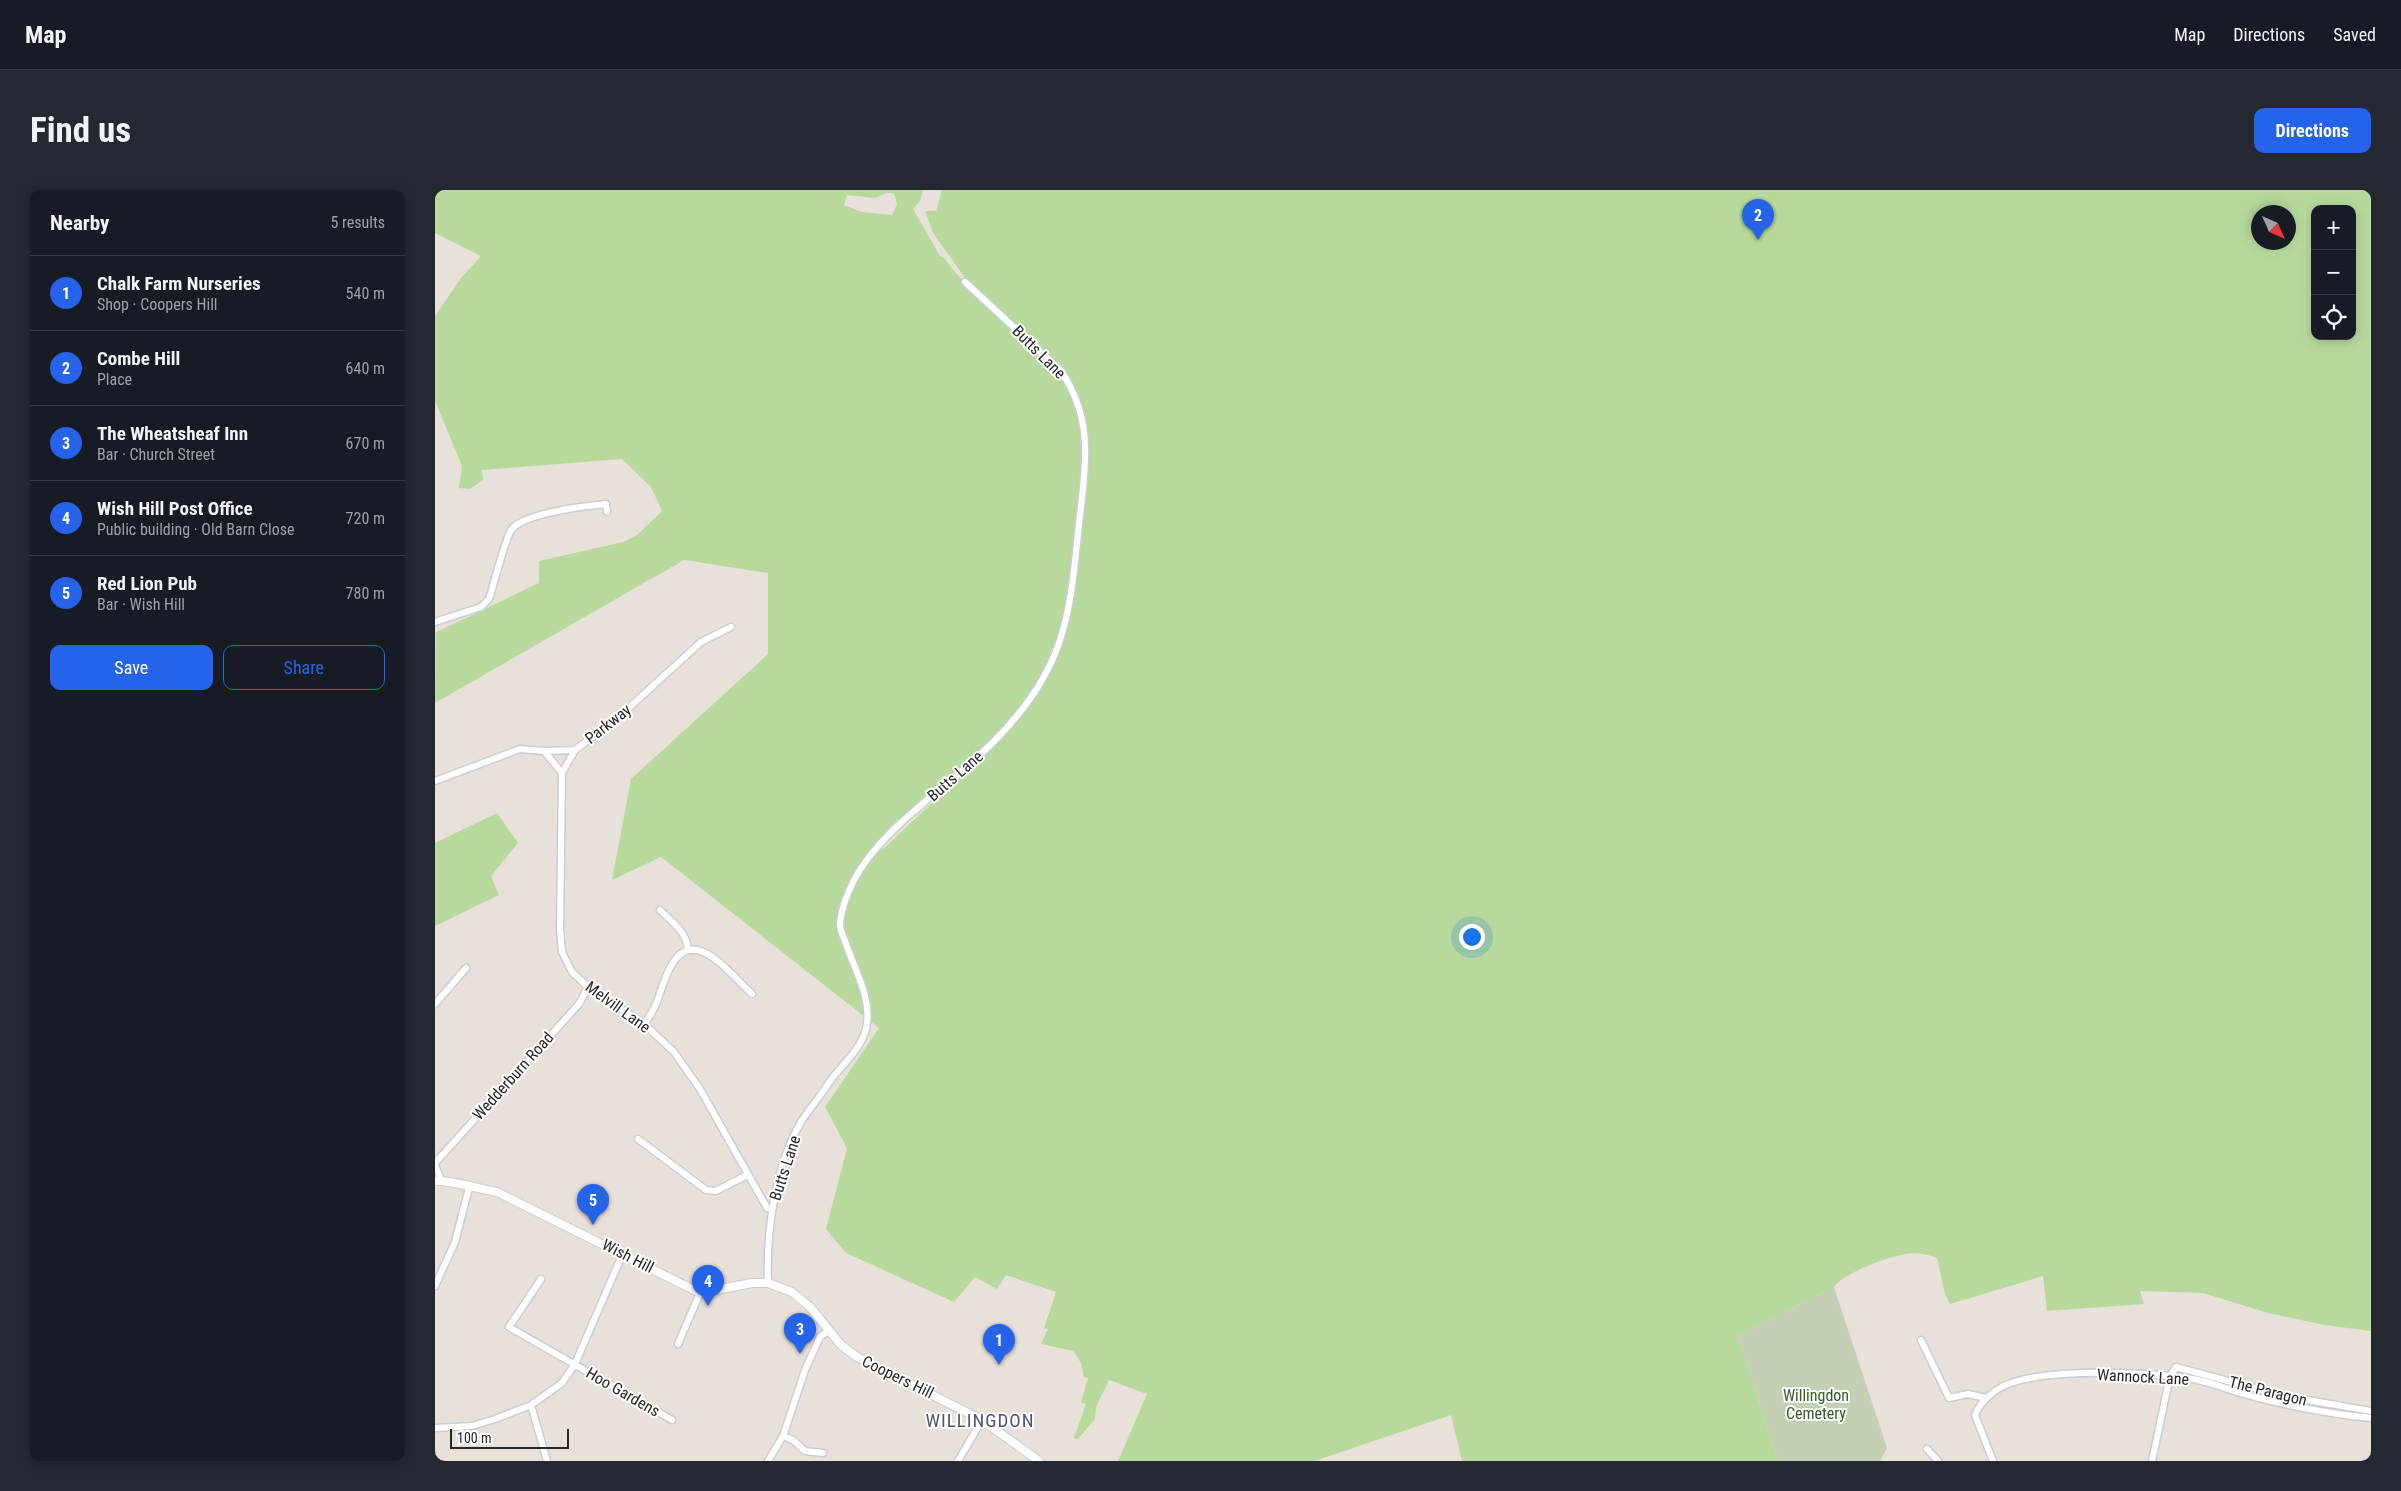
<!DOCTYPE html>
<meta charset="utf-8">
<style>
:root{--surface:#171b24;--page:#242831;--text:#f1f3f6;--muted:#9ea1a6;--line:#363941;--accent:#2563eb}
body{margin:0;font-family:"Roboto Condensed",sans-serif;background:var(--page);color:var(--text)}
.controls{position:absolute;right:15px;top:15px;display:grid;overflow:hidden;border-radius:10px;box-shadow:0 2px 12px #0003}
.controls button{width:45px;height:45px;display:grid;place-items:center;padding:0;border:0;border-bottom:1px solid var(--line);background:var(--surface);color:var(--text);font:25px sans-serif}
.compass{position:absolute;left:1816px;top:15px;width:45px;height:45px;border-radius:50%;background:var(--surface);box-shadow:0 2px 12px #0003;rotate:135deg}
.scale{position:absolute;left:15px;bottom:12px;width:119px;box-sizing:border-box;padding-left:5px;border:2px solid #272727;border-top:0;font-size:14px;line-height:18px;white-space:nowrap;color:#272727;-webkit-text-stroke:4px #fff;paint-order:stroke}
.you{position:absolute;left:1036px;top:746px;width:18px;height:18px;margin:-12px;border:4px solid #fff;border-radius:50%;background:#1a73e8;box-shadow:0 0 0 8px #1a73e833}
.badge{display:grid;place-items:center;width:32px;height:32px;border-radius:50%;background:var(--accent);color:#fff;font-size:16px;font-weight:700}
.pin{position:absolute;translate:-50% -41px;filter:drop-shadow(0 1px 2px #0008)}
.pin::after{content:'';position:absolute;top:26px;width:18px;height:15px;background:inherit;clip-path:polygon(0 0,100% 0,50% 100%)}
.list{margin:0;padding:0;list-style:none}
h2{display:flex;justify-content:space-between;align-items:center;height:65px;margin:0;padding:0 20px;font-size:21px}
h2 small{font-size:16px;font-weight:400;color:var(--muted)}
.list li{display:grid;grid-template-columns:32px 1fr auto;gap:15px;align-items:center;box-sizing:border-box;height:75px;padding:0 20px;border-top:1px solid var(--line)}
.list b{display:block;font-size:19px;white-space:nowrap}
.list p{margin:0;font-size:16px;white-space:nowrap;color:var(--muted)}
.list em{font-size:16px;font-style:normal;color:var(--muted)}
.actions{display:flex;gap:10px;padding:15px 20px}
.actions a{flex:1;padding:11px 0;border:1px solid var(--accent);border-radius:10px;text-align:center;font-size:18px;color:var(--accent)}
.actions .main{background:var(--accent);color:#fff}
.icon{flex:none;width:28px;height:28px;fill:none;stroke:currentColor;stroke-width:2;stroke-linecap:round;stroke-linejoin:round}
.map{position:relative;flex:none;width:1936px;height:1271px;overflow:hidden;border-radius:10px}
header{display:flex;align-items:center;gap:30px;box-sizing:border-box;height:70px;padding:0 25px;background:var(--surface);border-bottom:1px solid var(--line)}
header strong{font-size:24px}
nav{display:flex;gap:28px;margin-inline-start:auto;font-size:18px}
.intro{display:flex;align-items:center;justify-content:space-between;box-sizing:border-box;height:120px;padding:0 30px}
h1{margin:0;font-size:35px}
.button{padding:12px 22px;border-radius:10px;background:var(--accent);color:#fff;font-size:18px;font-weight:700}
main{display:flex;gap:30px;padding:0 30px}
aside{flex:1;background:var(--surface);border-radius:10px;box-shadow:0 2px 12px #0003}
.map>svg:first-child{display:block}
.green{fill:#b7da9c;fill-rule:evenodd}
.cemetery{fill:#c4d0b3}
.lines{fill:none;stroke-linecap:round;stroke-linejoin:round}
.minor-casing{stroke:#c9cdd8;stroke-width:9}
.tertiary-casing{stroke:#c9cdd8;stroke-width:10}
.minor{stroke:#fff;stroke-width:6}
.tertiary{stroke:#fff;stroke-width:8}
.labels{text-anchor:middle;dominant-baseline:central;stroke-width:4;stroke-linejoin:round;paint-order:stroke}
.street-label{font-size:16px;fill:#272727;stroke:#fff}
.park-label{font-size:16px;fill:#325b20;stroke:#fff}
.quarter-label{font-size:19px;letter-spacing:1px;fill:#4d5773;stroke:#fff}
</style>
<header>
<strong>Map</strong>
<nav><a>Map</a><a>Directions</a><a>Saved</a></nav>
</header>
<div class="intro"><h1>Find us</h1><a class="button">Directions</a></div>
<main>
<aside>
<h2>Nearby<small>5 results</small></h2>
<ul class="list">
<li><span class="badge">1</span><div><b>Chalk Farm Nurseries</b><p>Shop · Coopers Hill</p></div><em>540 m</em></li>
<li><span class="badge">2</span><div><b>Combe Hill</b><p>Place</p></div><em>640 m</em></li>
<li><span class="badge">3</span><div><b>The Wheatsheaf Inn</b><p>Bar · Church Street</p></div><em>670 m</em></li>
<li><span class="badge">4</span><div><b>Wish Hill Post Office</b><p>Public building · Old Barn Close</p></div><em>720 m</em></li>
<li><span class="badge">5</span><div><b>Red Lion Pub</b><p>Bar · Wish Hill</p></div><em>780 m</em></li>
</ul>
<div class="actions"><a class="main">Save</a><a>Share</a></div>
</aside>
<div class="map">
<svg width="1936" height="1271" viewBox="0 0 1936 1271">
<rect width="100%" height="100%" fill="#e8e1da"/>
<path class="green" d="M0,0h488l-3,11 -7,8 27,47 3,1 17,21h5l-32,-45 -8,-22h11l6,-21h1429v1141l-47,-6 -56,-12 -65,-20 -63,-2 4,13 -97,7 -4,-35 -93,28 -5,-10 -8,-36c-10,-4 -21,-6 -32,-4 -17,3 -62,19 -71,33l-96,49 40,125h-316l-11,-46 -137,46h-196l29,-67 -38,-14 -13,27 -1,12 -17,20 -4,-1 12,-34 -5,-2 7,-24 -4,-1 -3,-14 -8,-12 -32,-7 7,-15 -4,-1 12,-36 -50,-17 -9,14 -22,-12 -21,25 -108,-49 -20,-24 21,-81 -22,-41 54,-79 -218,-171 -49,23 19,-101 137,-125v-81l-84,-13 -249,143 1,-71c35,-15 68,-33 103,-49v-22l84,-19 14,-7 25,-24 -11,-24 -29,-28 -140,11 1,10 -13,9 -11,-1 3,-22 -27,-65v-85l26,-38 20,-22 -46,-23zM452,3h7l3,11 -5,11 -30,-3 -18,-7 3,-10 28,3zM1880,19h37v127h-37zM1824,22h30v30h-30zM514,596v1l-67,63 8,-25 5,1z
M62,623l21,30 -27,33 8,19 -64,31v-83z"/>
<path class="cemetery" d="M1399,1097l53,161 -7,13h-102l-40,-125z"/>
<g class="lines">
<defs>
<path id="minor" d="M0,432l46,-15 8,-8c5,-14 16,-62 23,-70 13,-16 73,-23 94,-25l1,8
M140,560l-13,23 -2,157 2,22 10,20 16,15 56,37 30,28 26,37 67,119 5,2
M109,561l18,22
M0,591l85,-32 24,2 31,-1 45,-34 81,-74 30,-15
M225,720c12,12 26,21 28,39
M0,814l31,-36
M209,834c16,-21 14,-30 24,-52 23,-52 60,0 84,22
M203,949l68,51 10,1 31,-16
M0,973l144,-159 9,-17
M0,975l6,15
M106,1089l-32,48 163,93
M333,1093c-2,-51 7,-117 33,-161 8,-13 19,-25 27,-38 12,-18 33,-34 38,-55 7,-28 -11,-59 -20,-85 -2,-6 -6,-13 -6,-20 1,-15 7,-30 14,-44 21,-40 63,-71 97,-100 44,-36 89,-81 108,-137 14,-40 16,-86 21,-128 6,-54 13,-97 -19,-144l-96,-89
M0,1096l20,-44 14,-54
M1486,1150l28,58 19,-4 18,4
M243,1154l22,-51
M96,1215l16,56
M0,1238l37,-2 23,-7 36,-14 31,-22 13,-19 48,-111
M348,1246l10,4 12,11 18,2
M1492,1259l11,12
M333,1271l15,-25 22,-66 15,-33 8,-6
M523,1271l24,-41
M1558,1271l-18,-46c6,-15 21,-27 36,-32 42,-15 137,-11 182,-4 21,4 41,13 62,18 39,10 76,17 116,21
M1717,1271l18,-85 6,-9 108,29 87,15"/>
<path id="tertiary" d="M0,991c9,-2 49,9 62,11l203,101 52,-10h16l24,9 18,15 31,38 16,12 125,63 57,41"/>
</defs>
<use href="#minor" class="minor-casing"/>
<use href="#tertiary" class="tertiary-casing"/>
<use href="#minor" class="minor"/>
<use href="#tertiary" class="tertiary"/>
</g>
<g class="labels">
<g class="street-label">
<text transform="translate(604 162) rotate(45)">Butts Lane</text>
<text transform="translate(173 534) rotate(-38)">Parkway</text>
<text transform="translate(520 586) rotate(-41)">Butts Lane</text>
<text transform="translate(183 817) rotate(36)">Melvill Lane</text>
<text transform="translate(78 886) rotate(-48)">Wedderburn Road</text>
<text transform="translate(350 978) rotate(-72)">Butts Lane</text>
<text transform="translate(193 1066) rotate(27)">Wish Hill</text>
<text transform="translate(463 1187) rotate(26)">Coopers Hill</text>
<text transform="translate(1708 1187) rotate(3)">Wannock Lane</text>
<text transform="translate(1833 1201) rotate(14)">The Paragon</text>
<text transform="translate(188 1202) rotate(30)">Hoo Gardens</text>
</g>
<g class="park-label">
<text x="1381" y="1205">Willingdon<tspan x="1381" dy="18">Cemetery</tspan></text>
</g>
<g class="quarter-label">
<text x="545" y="1230">WILLINGDON</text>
</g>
</g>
</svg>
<div class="controls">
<button>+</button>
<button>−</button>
<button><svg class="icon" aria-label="locate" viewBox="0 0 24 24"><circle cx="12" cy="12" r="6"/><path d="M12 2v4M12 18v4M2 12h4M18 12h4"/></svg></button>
</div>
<svg class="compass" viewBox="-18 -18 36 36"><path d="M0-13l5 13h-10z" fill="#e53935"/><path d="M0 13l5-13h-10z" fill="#9ea1a6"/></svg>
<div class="scale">100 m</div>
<div class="you"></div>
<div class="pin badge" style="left:564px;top:1175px">1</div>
<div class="pin badge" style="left:1323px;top:50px">2</div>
<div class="pin badge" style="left:365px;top:1164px">3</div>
<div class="pin badge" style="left:273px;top:1116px">4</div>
<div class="pin badge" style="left:158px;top:1035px">5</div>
</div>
</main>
